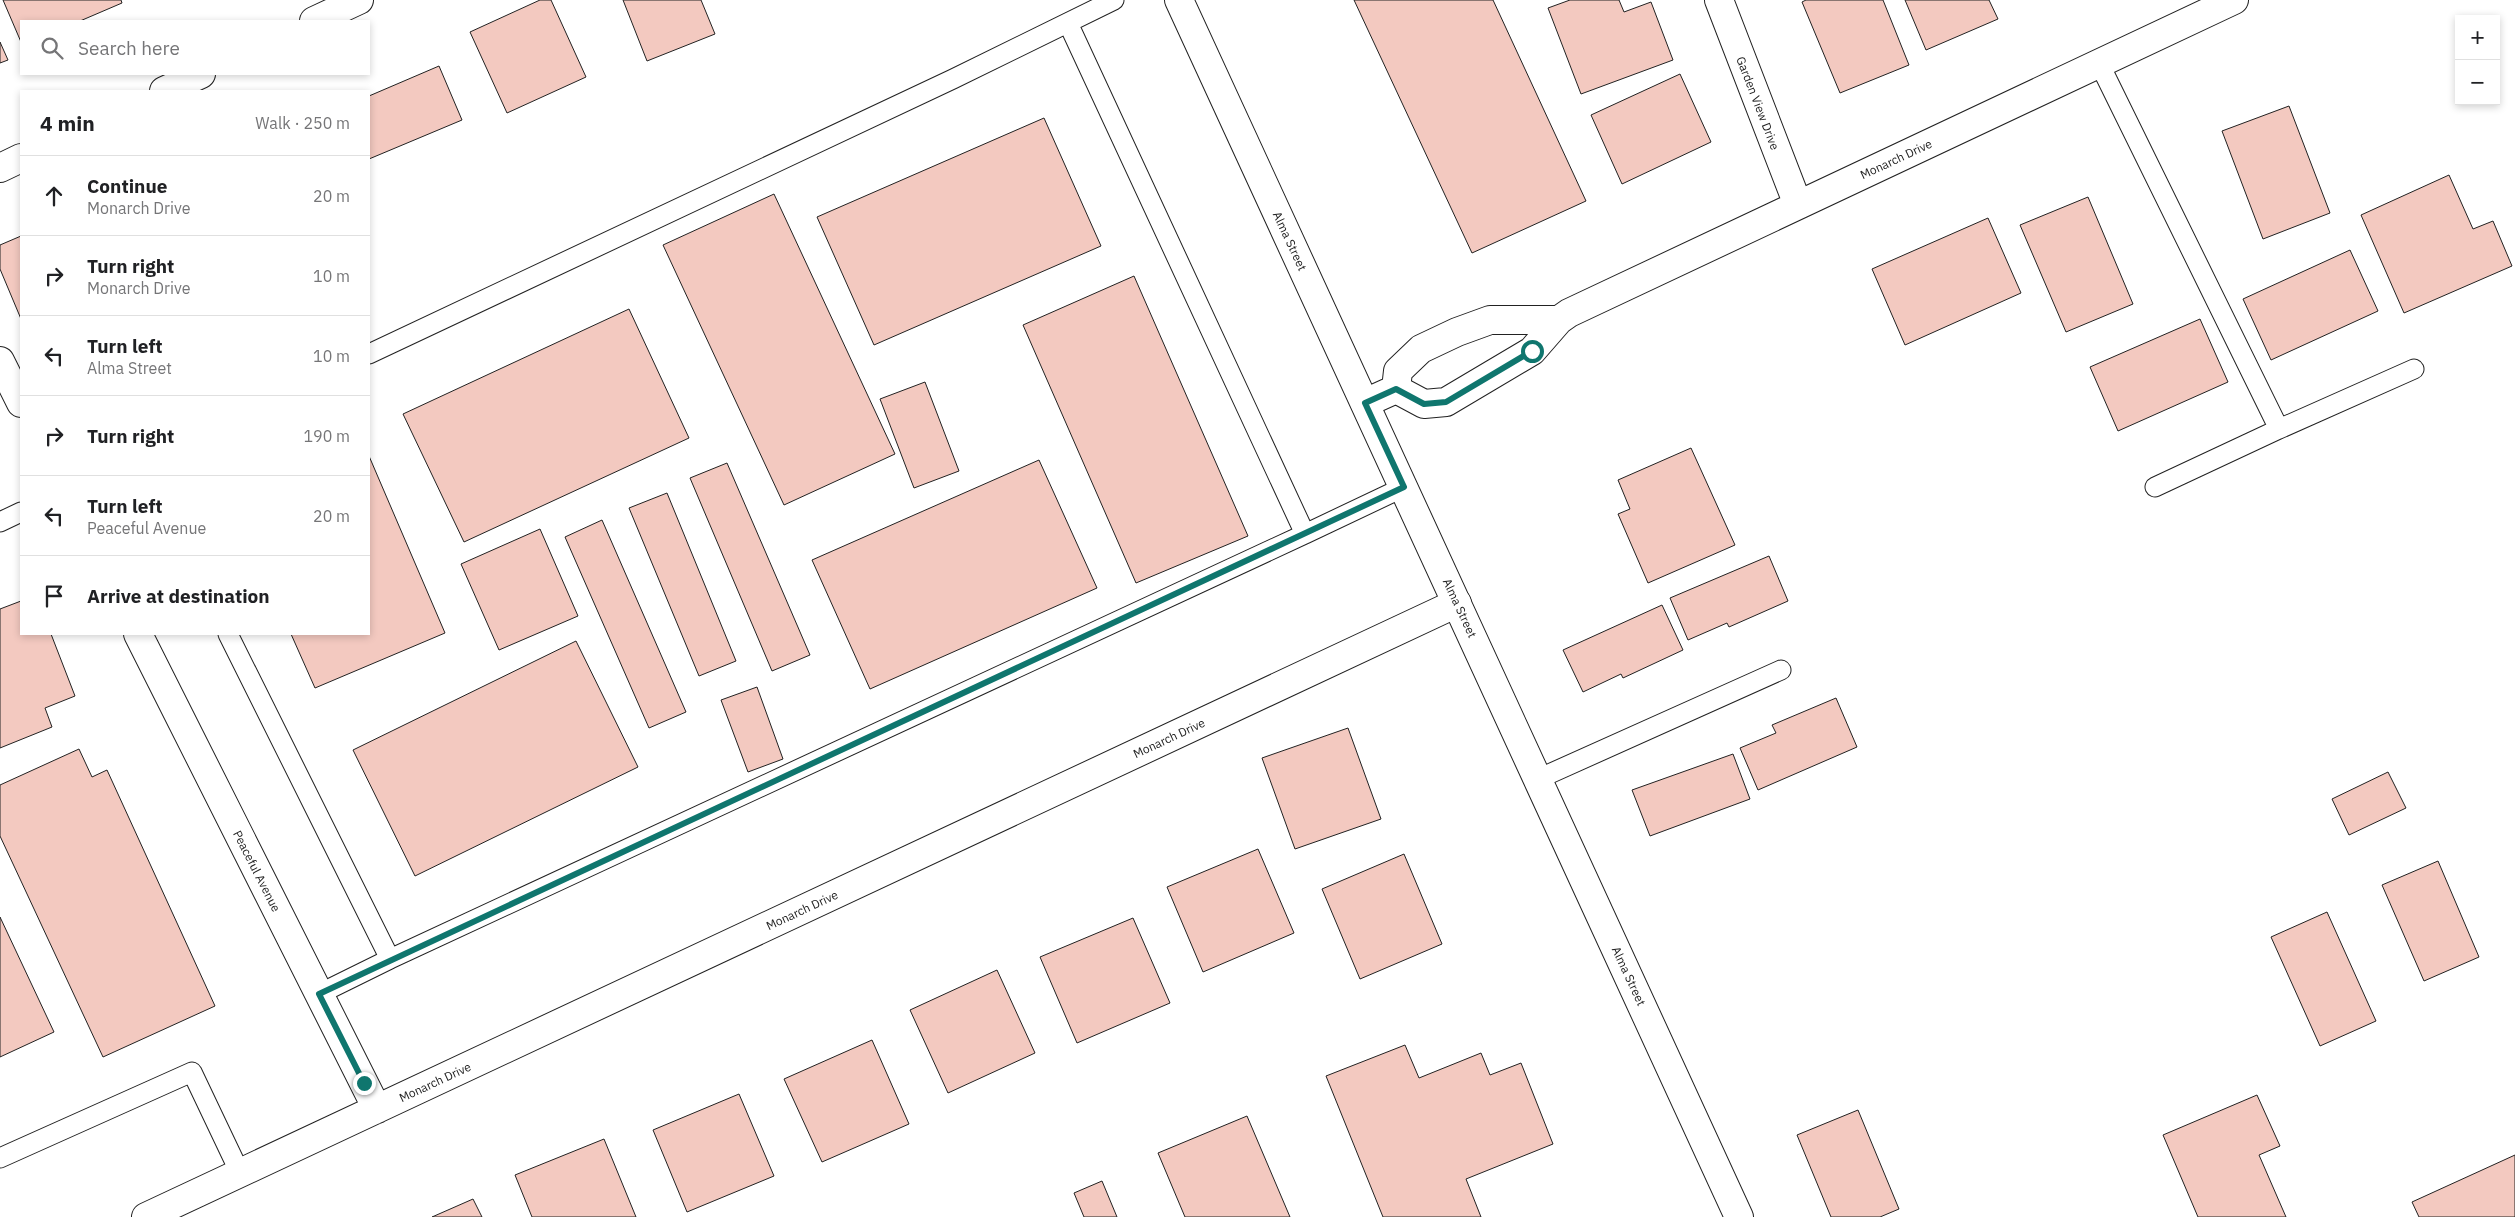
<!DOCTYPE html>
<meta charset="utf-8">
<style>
:root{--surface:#fff;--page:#f2f2f2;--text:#202124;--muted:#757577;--line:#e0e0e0}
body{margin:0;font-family:"IBM Plex Sans",sans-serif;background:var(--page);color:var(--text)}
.controls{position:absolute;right:15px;top:15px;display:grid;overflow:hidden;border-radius:0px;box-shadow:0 2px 8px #0003}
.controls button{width:45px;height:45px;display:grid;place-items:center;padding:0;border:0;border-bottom:1px solid var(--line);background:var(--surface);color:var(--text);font:25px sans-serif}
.stop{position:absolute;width:15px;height:15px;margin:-11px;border:4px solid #0f766e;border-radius:50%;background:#fff}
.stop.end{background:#0f766e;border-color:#fff;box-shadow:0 1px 5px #0008}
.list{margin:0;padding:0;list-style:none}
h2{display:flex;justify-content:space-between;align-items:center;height:65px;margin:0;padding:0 20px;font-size:21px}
h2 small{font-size:16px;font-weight:400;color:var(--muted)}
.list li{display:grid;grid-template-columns:32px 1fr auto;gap:15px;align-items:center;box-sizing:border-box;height:80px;padding:0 20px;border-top:1px solid var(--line)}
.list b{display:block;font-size:19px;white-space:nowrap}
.list p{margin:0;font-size:16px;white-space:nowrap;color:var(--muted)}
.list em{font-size:16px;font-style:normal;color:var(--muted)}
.icon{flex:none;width:28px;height:28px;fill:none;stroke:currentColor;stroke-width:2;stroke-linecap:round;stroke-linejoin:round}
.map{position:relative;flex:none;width:2515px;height:1217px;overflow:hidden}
.search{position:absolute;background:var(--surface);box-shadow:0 2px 8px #0003;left:20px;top:20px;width:350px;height:55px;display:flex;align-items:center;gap:12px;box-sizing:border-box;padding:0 18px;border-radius:0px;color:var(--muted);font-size:19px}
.panel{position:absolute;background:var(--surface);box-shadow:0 2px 8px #0003;left:20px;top:90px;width:350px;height:545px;border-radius:0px}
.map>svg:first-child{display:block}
.building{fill:#f3c9c0;stroke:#222}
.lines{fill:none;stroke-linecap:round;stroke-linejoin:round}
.lane-casing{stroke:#222;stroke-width:21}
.street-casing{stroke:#222;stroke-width:30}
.secondary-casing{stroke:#222;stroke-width:30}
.lane{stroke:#fff;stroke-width:19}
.street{stroke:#fff;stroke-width:28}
.secondary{stroke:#fff;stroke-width:28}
.route{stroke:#0f766e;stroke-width:6}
.labels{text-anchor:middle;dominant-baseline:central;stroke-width:4;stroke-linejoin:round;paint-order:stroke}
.street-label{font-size:12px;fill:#222;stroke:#fff}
</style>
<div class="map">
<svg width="2515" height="1217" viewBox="0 0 2515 1217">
<rect width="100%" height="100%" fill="#fff"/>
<path class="building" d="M3,0h118l1,3 -42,18h-59v21z
M540,0h11l35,77 -79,36 -37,-81z
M623,0h78l14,34 -68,27z
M1354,0h139l93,201 -114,52z
M1570,0h49l5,12 27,-10 22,58 -92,34 -33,-86z
M1806,0h77l26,65 -69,28 -38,-91z
M1905,0h84l9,19 -72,31z
M0,42l8,18 -8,3z
M439,66l23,54 -93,39v-63z
M1680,74l31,68 -89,42 -31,-69z
M2289,106l41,107 -67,26 -41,-108z
M1044,118l57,128 -227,99 -57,-128z
M2449,175l24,54 20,-8 19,45 -108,47 -43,-98z
M774,194l121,260 -111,51 -121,-260z
M2088,197l45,107 -67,28 -46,-107z
M1988,218l33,75 -116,52 -33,-76z
M21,236v83l-21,-50v-24z
M2350,250l28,61 -107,49 -28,-61z
M1134,276l114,260 -112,47 -113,-258z
M629,309l60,129 -225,104 -61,-128z
M2200,319l28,63 -110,49 -28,-64z
M925,382l34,89 -45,17 -34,-89z
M1691,448l44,97 -87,38 -30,-69 12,-5 -12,-29z
M369,456l76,177 -130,55 -24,-54h78z
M1039,460l58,128 -227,101 -58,-129z
M727,463l83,192 -38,16 -82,-193z
M667,493l69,168 -37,15 -70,-168z
M602,520l84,192 -37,16 -84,-191z
M540,529l38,87 -79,34 -38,-86z
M1769,556l19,45 -59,26 -2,-4 -39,17 -18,-42z
M21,601v33h30l24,62 -30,12 7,19 -52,21v-139z
M1662,605l21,45 -60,28 -2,-4 -38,18 -20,-42z
M576,641l62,126 -223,109 -62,-126z
M757,687l26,72 -35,13 -27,-72z
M1836,698l21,49 -99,43 -18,-42 36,-15 -4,-8z
M1348,728l33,91 -86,30 -33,-91z
M79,749l13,28 15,-7 108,236 -112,51 -103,-221v-51z
M1733,754l17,45 -100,37 -18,-46z
M2388,772l18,36 -57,27 -17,-36z
M1258,849l36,84 -91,39 -36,-85z
M1404,854l38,90 -82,35 -38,-90z
M2438,861l41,96 -55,24 -42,-96z
M2327,912l49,109 -56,25 -49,-109z
M0,917l54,115 -54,25z
M1133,918l37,85 -93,40 -37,-86z
M997,970l38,83 -87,40 -38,-83z
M872,1040l37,84 -87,38 -38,-83z
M1405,1045l14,33 62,-25 9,22 31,-12 32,81 -87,35 15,38h-98l-57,-141z
M739,1094l35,82 -87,36 -34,-82z
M2257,1095l23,51 -21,9 27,62h-88l-35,-82z
M1858,1110l41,99 -19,8h-49l-34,-82z
M1247,1116l43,101h-105l-27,-64z
M604,1139l32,78h-104l-17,-42z
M2515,1155v62h-96l-7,-15z
M1102,1181l15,36h-33l-10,-24z
M473,1199l9,18h-50z"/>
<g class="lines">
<defs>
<path id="lane" d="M2099,63l180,366 135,-60
M369,354l584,-275 161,-79
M2155,487l124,-58
M0,522l21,-10
M1305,534l99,-47
M228,634l162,325 915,-425 -237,-511
M1538,779l243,-109
M319,994l71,-35
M0,1158l192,-86 48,101"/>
<path id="street" d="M1719,0l79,205
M314,21l45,-21
M164,91l37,-17
M0,168l21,-10
M0,361l21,42
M1396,389l2,-18 23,-22 36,-17 33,-12h69
M1365,403l31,-14 28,15 22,-2 86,-51 27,-31 10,-7 665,-313
M138,634l239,475
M146,1217l1311,-614"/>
<path id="secondary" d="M1179,0l560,1217"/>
</defs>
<use href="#lane" class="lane-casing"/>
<use href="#street" class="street-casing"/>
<use href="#secondary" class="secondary-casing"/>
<use href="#lane" class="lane"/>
<use href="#street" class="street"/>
<use href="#secondary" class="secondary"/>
</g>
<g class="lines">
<path class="route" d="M364,1083l-45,-89 1085,-507 -39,-84 31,-14 28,15 22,-2 86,-51"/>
</g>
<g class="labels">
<g class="street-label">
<text transform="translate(1758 103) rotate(69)">Garden View Drive</text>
<text transform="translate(1896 159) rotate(-25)">Monarch Drive</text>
<text transform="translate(1290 241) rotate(65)">Alma Street</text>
<text transform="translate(1460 608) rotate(65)">Alma Street</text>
<text transform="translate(1169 738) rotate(-25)">Monarch Drive</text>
<text transform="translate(257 871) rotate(63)">Peaceful Avenue</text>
<text transform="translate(802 910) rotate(-25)">Monarch Drive</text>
<text transform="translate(1629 976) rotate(65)">Alma Street</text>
<text transform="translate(435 1082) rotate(-25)">Monarch Drive</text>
</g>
</g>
</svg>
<div class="controls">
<button>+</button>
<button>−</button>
</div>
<div class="stop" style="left:1532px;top:351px"></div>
<div class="stop end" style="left:364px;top:1083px"></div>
<div class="search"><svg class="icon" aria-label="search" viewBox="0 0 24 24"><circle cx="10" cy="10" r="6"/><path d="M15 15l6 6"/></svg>Search here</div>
<section class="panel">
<h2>4 min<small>Walk · 250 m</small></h2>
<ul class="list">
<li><svg class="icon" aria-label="ahead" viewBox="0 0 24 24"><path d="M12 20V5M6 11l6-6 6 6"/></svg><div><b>Continue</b><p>Monarch Drive</p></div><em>20 m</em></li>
<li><svg class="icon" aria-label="right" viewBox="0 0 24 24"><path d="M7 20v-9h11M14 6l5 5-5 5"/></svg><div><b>Turn right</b><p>Monarch Drive</p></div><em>10 m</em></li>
<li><svg class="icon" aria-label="left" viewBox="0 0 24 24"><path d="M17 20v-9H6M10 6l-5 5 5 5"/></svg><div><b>Turn left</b><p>Alma Street</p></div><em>10 m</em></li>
<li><svg class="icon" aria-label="right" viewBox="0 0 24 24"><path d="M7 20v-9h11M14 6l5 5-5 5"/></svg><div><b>Turn right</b></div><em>190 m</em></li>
<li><svg class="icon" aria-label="left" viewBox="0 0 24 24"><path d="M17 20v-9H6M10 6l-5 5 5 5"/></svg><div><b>Turn left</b><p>Peaceful Avenue</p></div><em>20 m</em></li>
<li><svg class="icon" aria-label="arrive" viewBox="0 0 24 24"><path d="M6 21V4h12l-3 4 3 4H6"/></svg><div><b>Arrive at destination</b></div></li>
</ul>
</section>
</div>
